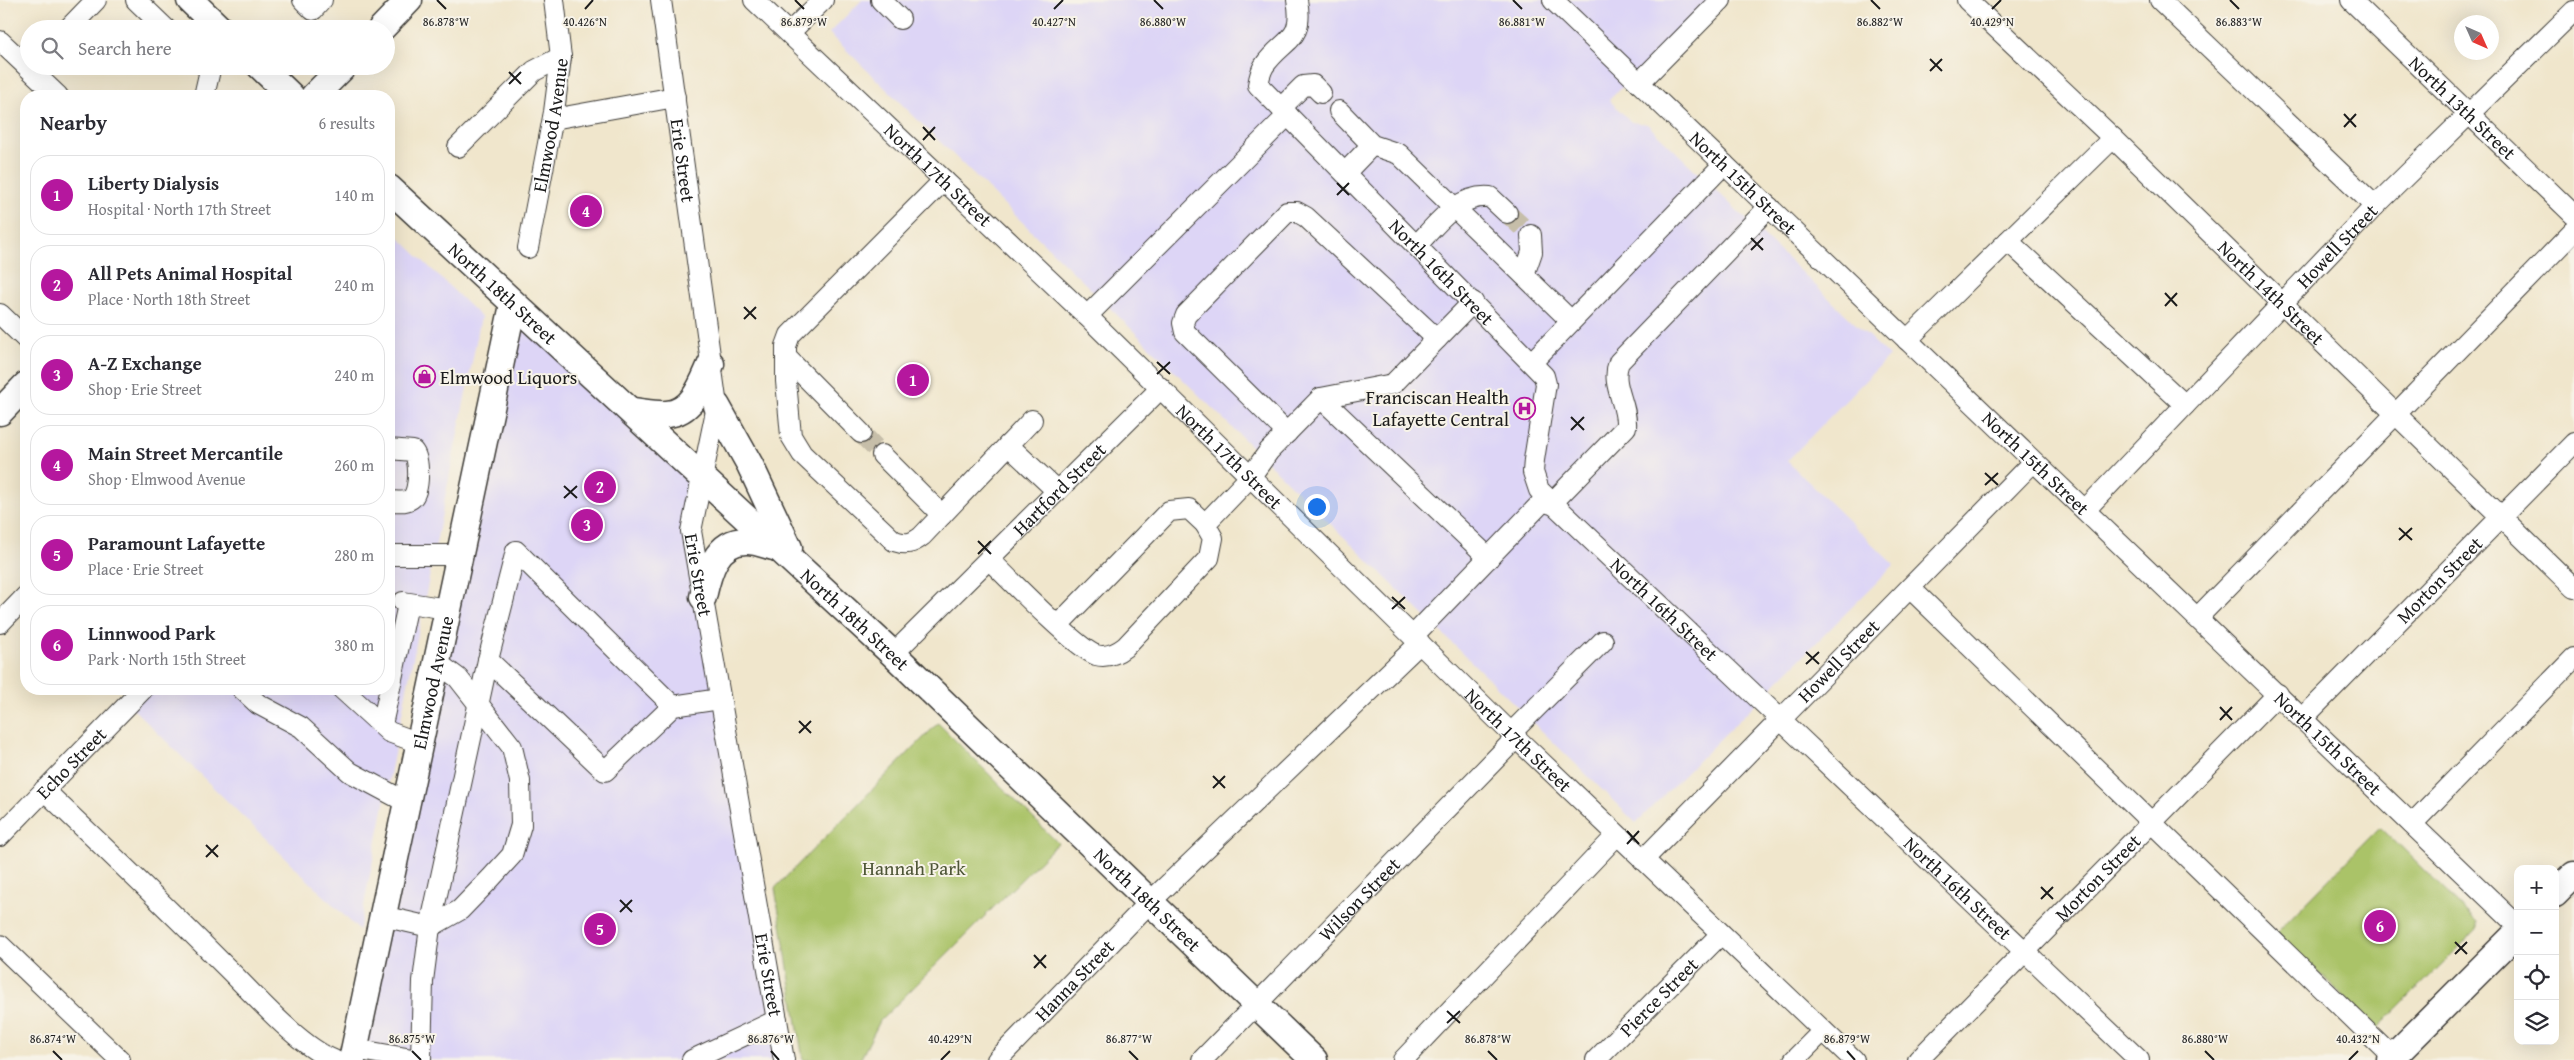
<!DOCTYPE html>
<meta charset="utf-8">
<style>
:root{--surface:#fff;--page:#f2f2f3;--text:#2b2b33;--muted:#7c7c81;--line:#e1e1e2;--accent:#b5179e}
body{margin:0;font-family:"Gentium Book Plus",serif;background:var(--page);color:var(--text)}
.controls{position:absolute;right:15px;bottom:15px;display:grid;overflow:hidden;border-radius:10px;box-shadow:0 5px 20px #0002}
.controls button{width:45px;height:45px;display:grid;place-items:center;padding:0;border:0;border-bottom:1px solid var(--line);background:var(--surface);color:var(--text);font:25px sans-serif}
.compass{position:absolute;left:2454px;top:15px;width:45px;height:45px;border-radius:50%;background:var(--surface);box-shadow:0 5px 20px #0002;rotate:135deg}
.you{position:absolute;left:1316px;top:506px;width:18px;height:18px;margin:-12px;border:4px solid #fff;border-radius:50%;background:#1a73e8;box-shadow:0 0 0 8px #1a73e833}
.badge{display:grid;place-items:center;width:32px;height:32px;border-radius:50%;background:var(--accent);color:#fff;font-size:16px;font-weight:700}
.pin{position:absolute;translate:-50% -50%;border:2px solid #fff;box-shadow:0 1px 5px #0006}
.list{margin:0;padding:0;list-style:none}
h2{display:flex;justify-content:space-between;align-items:center;height:65px;margin:0;padding:0 20px;font-size:21px}
h2 small{font-size:16px;font-weight:400;color:var(--muted)}
.list li{display:grid;grid-template-columns:32px 1fr auto;gap:15px;align-items:center;box-sizing:border-box;height:80px;margin:0 10px 10px;padding:0 10px;border:1px solid var(--line);border-radius:20px}
.list b{display:block;font-size:19px;white-space:nowrap}
.list p{margin:0;font-size:16px;white-space:nowrap;color:var(--muted)}
.list em{font-size:16px;font-style:normal;color:var(--muted)}
.icon{flex:none;width:28px;height:28px;fill:none;stroke:currentColor;stroke-width:2;stroke-linecap:round;stroke-linejoin:round}
.map{position:relative;flex:none;width:2574px;height:1060px;overflow:hidden}
.search{position:absolute;background:var(--surface);box-shadow:0 5px 20px #0002;left:20px;top:20px;width:375px;height:55px;display:flex;align-items:center;gap:12px;box-sizing:border-box;padding:0 18px;border-radius:28px;color:var(--muted);font-size:19px}
.panel{position:absolute;background:var(--surface);box-shadow:0 5px 20px #0002;left:20px;top:90px;width:375px;height:605px;border-radius:20px}
.map>svg:first-child{display:block}
.built{fill:#ddd5f6}
.green{fill:#aac368;stroke:#637042}
.lines{fill:none;stroke-linecap:round;stroke-linejoin:round}
.minor-tunnel{stroke:#c6bea9;stroke-width:20;stroke-dasharray:20 10;stroke-linecap:butt}
.minor-casing{stroke:#3c3a36;stroke-width:22}
.major-casing{stroke:#3c3a36;stroke-width:29}
.minor{stroke:#fff;stroke-width:20}
.major{stroke:#fff;stroke-width:26}
.ticks{fill:none;stroke:#1c1c1c;stroke-width:2}
.labels{text-anchor:middle;dominant-baseline:central;stroke-width:4;stroke-linejoin:round;paint-order:stroke}
.street-label{font-size:19px;fill:#1c1c1c;stroke:#f7f3e8}
.poi-label{font-size:19px;fill:#1c1c1c;stroke:#f7f3e8;text-anchor:start}
.park-label{font-size:19px;fill:#4e5637;stroke:#f7f3e8}
.ticks-label{font-size:12px;text-anchor:middle;fill:#1c1c1c;stroke:#f7f3e8;stroke-width:4;stroke-linejoin:round;paint-order:stroke}
</style>
<div class="map">
<svg width="2574" height="1060" viewBox="0 0 2574 1060">
<rect width="100%" height="100%" fill="#f7f3e8"/>
<filter id="ink" filterUnits="userSpaceOnUse"><feTurbulence type="fractalNoise" baseFrequency=".02" numOctaves="2"/><feDisplacementMap in="SourceGraphic" scale="10" xChannelSelector="R" yChannelSelector="G"/><feConvolveMatrix kernelMatrix="1 2 1 2 8 2 1 2 1" color-interpolation-filters="sRGB"/></filter>
<filter id="wash" filterUnits="userSpaceOnUse"><feTurbulence type="fractalNoise" baseFrequency=".0096" numOctaves="4" result="noise"/><feDisplacementMap in="SourceGraphic" scale="20" xChannelSelector="R" yChannelSelector="G"/><feGaussianBlur stdDeviation="1.12" result="paint"/><feColorMatrix in="noise" values="0 0 0 0 0 0 0 0 0 0 0 0 0 0 0 0 0 1.4 0 .05"/><feComposite in="paint" operator="in"/></filter>
<g filter="url(#wash)">
<rect width="100%" height="100%" fill="#f0e6cc"/>
<path class="built" d="M862,0h848l-101,100 22,22 16,2 242,232 -102,105 107,104 -258,258 -807,-790z
M389,228l92,89 -122,613 -236,-231 9,-10h257z
M513,305l190,172 -12,54 93,529h-432z"/>
<path class="green" d="M938,723l120,120 -178,178 -20,39h-57l-28,-172z
M2380,827l97,95v7l-100,100 -101,-96z"/>
</g>
<g filter="url(#ink)">
<g class="lines">
<path class="minor-tunnel" d="M1507,213l24,22
M861,433l21,22"/>
<defs>
<g id="minor">
<path d="M136,0l30,29"/>
<path d="M303,0l10,10 9,-10"/>
<path id="s1" d="M661,0l56,406 -26,125 93,529"/>
<path id="s2" d="M754,0l333,316 429,422 338,322"/>
<path d="M881,0l19,19"/>
<path id="s3" d="M1297,0c8,42 -14,38 -33,66 -3,5 -5,13 -6,19l286,291 2,8 -12,76 -1,12 6,18 600,570"/>
<path id="s4" d="M1553,0c321,309 644,616 965,926"/>
<path id="s5" d="M1967,0l146,138 461,450"/>
<path d="M2160,0l215,206"/>
<path id="s6" d="M2351,0l223,215"/>
<path d="M68,29l28,-29"/>
<path d="M790,32l33,-32"/>
<path d="M0,41l58,55"/>
<path d="M1639,83l82,-83"/>
<path d="M204,96l6,-26 -5,-4"/>
<path d="M1281,108l22,-22 10,-1 8,8"/>
<path d="M1339,111l33,34 27,9 172,167"/>
<path d="M553,119l122,-22"/>
<path d="M458,147l76,-76 27,-14"/>
<path d="M1345,173l27,-28"/>
<path d="M944,180l-154,155 -4,11v35l5,55 11,18 92,87c12,4 18,3 28,-5l110,-116"/>
<path d="M2008,241l177,164"/>
<path d="M1417,245c20,-21 41,-51 73,-48l17,16"/>
<path id="s7" d="M528,248l26,-136 7,-55 -7,-57"/>
<path d="M1524,275l8,-23 -1,-17"/>
<path d="M0,314l26,25"/>
<path d="M1087,316l201,-201"/>
<path d="M1907,340l206,-202"/>
<path d="M786,357l75,76"/>
<path d="M1532,362l192,-198"/>
<path d="M1321,398l168,160"/>
<path d="M1287,433l-102,-101 -2,-9 3,-8 101,-103h10l9,5 131,122"/>
<path d="M1008,445l49,46"/>
<path d="M389,449l24,2c7,8 7,39 -1,47 -5,5 -16,3 -23,3"/>
<path d="M882,455l60,60"/>
<path d="M1551,504l75,-77c2,-23 -16,-42 -7,-65l150,-155"/>
<path id="s8" d="M2085,510l290,-304 199,-195"/>
<path d="M1205,524l46,-48 18,-25 52,-53 72,-14 80,-82"/>
<path d="M389,555h69"/>
<path d="M989,559c18,18 88,90 107,96 11,3 20,-1 29,-8l84,-89 4,-20 -8,-14 -16,-15 -20,2 -111,114"/>
<path d="M1910,588l483,469"/>
<path d="M403,602l44,7"/>
<path d="M2198,617l376,-386"/>
<path d="M0,623l26,-27"/>
<path d="M1413,636l133,-138"/>
<path id="s9" d="M893,654l268,-266"/>
<path d="M242,689l16,15 43,23 49,45 56,30"/>
<path d="M342,689l47,43 30,11"/>
<path d="M673,706l-68,65 -117,-111 28,-109 157,155 47,-7"/>
<path id="s10" d="M2303,718l271,-275"/>
<path d="M382,725l26,-121"/>
<path d="M1511,733l92,-92"/>
<path d="M44,790c60,57 120,115 179,174 28,27 76,83 111,96"/>
<path d="M2412,824l162,-166"/>
<path id="s11" d="M0,836l143,-147"/>
<path id="s12" d="M1643,860l390,-398"/>
<path d="M382,916l48,11 -7,54 -2,79"/>
<path d="M430,927l30,-17 31,-32 21,-23 9,-30 -1,-44 -8,-34 -54,-69 -23,-17"/>
<path d="M430,927l58,-267"/>
<path d="M0,945l120,115"/>
<path d="M354,1049l64,11"/>
<path d="M692,1060l85,-40"/>
<path id="s13" d="M997,1060l154,-159 269,-258"/>
<path id="s14" d="M1202,1060l314,-322"/>
<path d="M1403,1060l214,-225"/>
<path id="s15" d="M1596,1060l125,-126"/>
<path d="M1794,1060l29,-29"/>
<path id="s16" d="M1918,1060l360,-366"/>
</g>
<g id="major">
<path d="M190,0l30,29"/>
<path d="M381,29l28,-29"/>
<path d="M260,66l31,30"/>
<path d="M314,96l30,-30"/>
<path id="s17" d="M389,188l504,466 421,406"/>
<path d="M717,406l33,59 39,83"/>
<path d="M632,411c11,1 24,4 35,3 26,-2 35,-30 44,-50"/>
<path d="M0,412l26,-27"/>
<path d="M703,597c5,-23 13,-57 44,-56 10,0 21,5 31,7"/>
<path d="M2555,894l19,-19"/>
<path id="s18" d="M352,1060l161,-755"/>
<path d="M2390,1060l128,-128"/>
</g>
</defs>
<use href="#minor" class="minor-casing"/>
<use href="#major" class="major-casing"/>
<use href="#minor" class="minor"/>
<use href="#major" class="major"/>
</g>
</g>
<path class="ticks" d="M437,0l9,9M795,0l9,9M1154,0l9,9M1513,0l9,9M1871,0l9,9M2230,0l9,9M585,9l8,-9M1054,9l9,-9M1992,9l9,-9M1930,59l12,12M1930,71l12,-12M509,72l12,12M509,84l12,-12M2344,114l12,13M923,127l12,13M2344,127l12,-13M923,140l12,-13M1337,183l12,12M1337,195l12,-12M1751,238l12,12M1751,250l12,-12M2165,293l12,13M2165,306l12,-13M744,307l12,12M744,319l12,-12M1157,362l13,12M1157,374l13,-12M1571,417l13,13M1571,430l13,-13M1985,473l13,12M1985,485l13,-12M564,486l13,12M564,498l13,-12M2399,528l13,12M2399,540l13,-12M978,541l13,13M978,554l13,-13M1392,597l13,12M1392,609l13,-12M1806,652l13,12M1806,664l13,-12M2220,707l12,13M2220,720l12,-13M799,721l12,12M799,733l12,-12M1213,776l12,12M1213,788l12,-12M1627,831l12,13M1627,844l12,-13M206,845l12,12M206,857l12,-12M2041,887l12,12M2041,899l12,-12M620,900l12,12M620,912l12,-12M2455,942l12,12M2455,954l12,-12M1034,955l12,13M1034,968l12,-13M1447,1011l13,12M1447,1023l13,-12M53,1051l9,9M412,1051l9,9M771,1051l8,9M1129,1051l9,9M1488,1051l9,9M1847,1051l8,9M2205,1051l9,9M941,1060l9,-9M2349,1060l9,-9"/>
<defs>
<symbol id="shop-ring" viewBox="-11 -11 22 22"><circle r="9.5" fill="#f7f3e8" stroke="#b5179e" stroke-width="1.5"/><path d="M-5-2.5h2.3a2.7 3.5 0 0 1 5.4 0H5L5.5 6h-11ZM-1.5-2.5h3a1.5 2.3 0 0 0-3 0Z" fill="#b5179e"/></symbol>
<symbol id="hospital-ring" viewBox="-11 -11 22 22"><circle r="9.5" fill="#f7f3e8" stroke="#b5179e" stroke-width="1.5"/><path d="M-5-5h3v3.5h4V-5h3V5h-3V1.5h-4V5h-3Z" fill="#b5179e"/></symbol>
</defs>
<g fill-rule="evenodd">
<use href="#shop-ring" x="412" y="364" width="25" height="25"/>
<use href="#hospital-ring" x="1512" y="396" width="25" height="25"/>
</g>
<g class="labels">
<g class="street-label">
<text stroke="none"><textPath href="#s6" startOffset="155">North 13th Street</textPath></text>
<text stroke="none"><textPath href="#s7" startOffset="125">Elmwood Avenue</textPath></text>
<text stroke="none"><textPath href="#s1" startOffset="162">Erie Street</textPath></text>
<text stroke="none"><textPath href="#s2" startOffset="254">North 17th Street</textPath></text>
<text stroke="none"><textPath href="#s4" startOffset="264">North 15th Street</textPath></text>
<text stroke="none"><textPath href="#s8" startOffset="365">Howell Street</textPath></text>
<text stroke="none"><textPath href="#s3" startOffset="361">North 16th Street</textPath></text>
<text stroke="none"><textPath href="#s17" startOffset="155">North 18th Street</textPath></text>
<text stroke="none"><textPath href="#s5" startOffset="422">North 14th Street</textPath></text>
<text stroke="none"><textPath href="#s2" startOffset="659">North 17th Street</textPath></text>
<text stroke="none"><textPath href="#s4" startOffset="669">North 15th Street</textPath></text>
<text stroke="none"><textPath href="#s9" startOffset="234">Hartford Street</textPath></text>
<text stroke="none"><textPath href="#s1" startOffset="582">Erie Street</textPath></text>
<text stroke="none"><textPath href="#s10" startOffset="194">Morton Street</textPath></text>
<text stroke="none"><textPath href="#s3" startOffset="796">North 16th Street</textPath></text>
<text stroke="none"><textPath href="#s17" startOffset="635">North 18th Street</textPath></text>
<text stroke="none"><textPath href="#s12" startOffset="279">Howell Street</textPath></text>
<text stroke="none"><textPath href="#s18" startOffset="386">Elmwood Avenue</textPath></text>
<text stroke="none"><textPath href="#s2" startOffset="1064">North 17th Street</textPath></text>
<text stroke="none"><textPath href="#s4" startOffset="1074">North 15th Street</textPath></text>
<text stroke="none"><textPath href="#s11" startOffset="102">Echo Street</textPath></text>
<text stroke="none"><textPath href="#s16" startOffset="256">Morton Street</textPath></text>
<text stroke="none"><textPath href="#s3" startOffset="1201">North 16th Street</textPath></text>
<text stroke="none"><textPath href="#s17" startOffset="1040">North 18th Street</textPath></text>
<text stroke="none"><textPath href="#s14" startOffset="225">Wilson Street</textPath></text>
<text stroke="none"><textPath href="#s1" startOffset="988">Erie Street</textPath></text>
<text stroke="none"><textPath href="#s13" startOffset="111">Hanna Street</textPath></text>
<text stroke="none"><textPath href="#s15" startOffset="89">Pierce Street</textPath></text>
</g>
<g class="poi-label">
<text x="440" y="377">Elmwood Liquors</text>
<text x="1509" y="397" text-anchor="end">Franciscan Health<tspan x="1509" dy="22">Lafayette Central</tspan></text>
</g>
<g class="park-label">
<text x="914" y="868">Hannah Park</text>
</g>
</g>
<g class="ticks-label">
<text x="446" y="26">86.878°W</text>
<text x="585" y="26">40.426°N</text>
<text x="804" y="26">86.879°W</text>
<text x="1054" y="26">40.427°N</text>
<text x="1163" y="26">86.880°W</text>
<text x="1522" y="26">86.881°W</text>
<text x="1880" y="26">86.882°W</text>
<text x="1992" y="26">40.429°N</text>
<text x="2239" y="26">86.883°W</text>
<text x="950" y="1043">40.429°N</text>
<text x="2358" y="1043">40.432°N</text>
<text x="53" y="1043">86.874°W</text>
<text x="412" y="1043">86.875°W</text>
<text x="771" y="1043">86.876°W</text>
<text x="1129" y="1043">86.877°W</text>
<text x="1488" y="1043">86.878°W</text>
<text x="1847" y="1043">86.879°W</text>
<text x="2205" y="1043">86.880°W</text>
</g>
</svg>
<div class="controls">
<button>+</button>
<button>−</button>
<button><svg class="icon" aria-label="locate" viewBox="0 0 24 24"><circle cx="12" cy="12" r="6"/><path d="M12 2v4M12 18v4M2 12h4M18 12h4"/></svg></button>
<button><svg class="icon" aria-label="layers" viewBox="0 0 24 24"><path d="M12 4l9 5-9 5-9-5zM3 14l9 5 9-5"/></svg></button>
</div>
<svg class="compass" viewBox="-18 -18 36 36"><path d="M0-13l5 13h-10z" fill="#e53935"/><path d="M0 13l5-13h-10z" fill="#7c7c81"/></svg>
<div class="you"></div>
<div class="pin badge" style="left:913px;top:380px">1</div>
<div class="pin badge" style="left:600px;top:487px">2</div>
<div class="pin badge" style="left:587px;top:525px">3</div>
<div class="pin badge" style="left:586px;top:211px">4</div>
<div class="pin badge" style="left:600px;top:929px">5</div>
<div class="pin badge" style="left:2380px;top:926px">6</div>
<div class="search"><svg class="icon" aria-label="search" viewBox="0 0 24 24"><circle cx="10" cy="10" r="6"/><path d="M15 15l6 6"/></svg>Search here</div>
<section class="panel">
<h2>Nearby<small>6 results</small></h2>
<ul class="list">
<li><span class="badge">1</span><div><b>Liberty Dialysis</b><p>Hospital · North 17th Street</p></div><em>140 m</em></li>
<li><span class="badge">2</span><div><b>All Pets Animal Hospital</b><p>Place · North 18th Street</p></div><em>240 m</em></li>
<li><span class="badge">3</span><div><b>A-Z Exchange</b><p>Shop · Erie Street</p></div><em>240 m</em></li>
<li><span class="badge">4</span><div><b>Main Street Mercantile</b><p>Shop · Elmwood Avenue</p></div><em>260 m</em></li>
<li><span class="badge">5</span><div><b>Paramount Lafayette</b><p>Place · Erie Street</p></div><em>280 m</em></li>
<li><span class="badge">6</span><div><b>Linnwood Park</b><p>Park · North 15th Street</p></div><em>380 m</em></li>
</ul>
</section>
</div>
